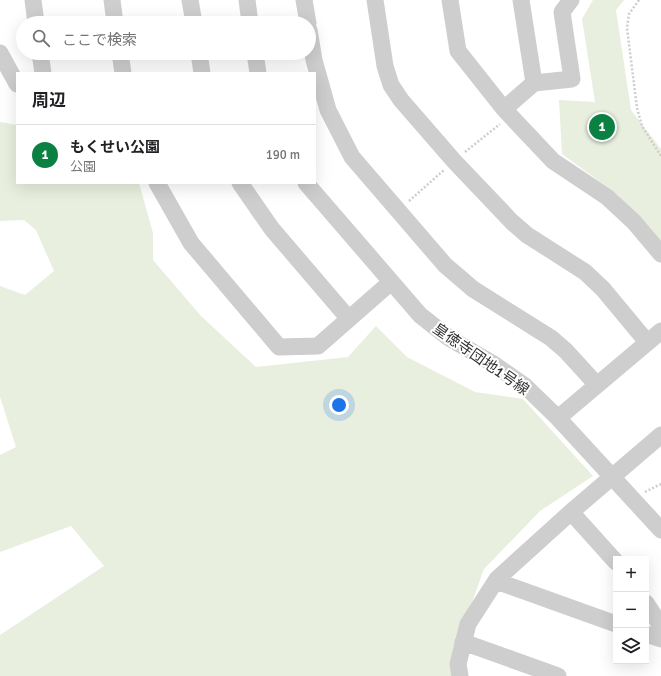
<!DOCTYPE html>
<html lang="ja">
<meta charset="utf-8">
<style>
:root{--surface:#fff;--page:#f2f2f2;--text:#202124;--muted:#757577;--line:#e0e0e0;--accent:#0b8043}
body{margin:0;font-family:Signika,"Noto Sans JP",sans-serif;background:var(--page);color:var(--text)}
.controls{position:absolute;right:12px;bottom:12px;display:grid;overflow:hidden;border-radius:0px;box-shadow:0 4px 16px #0002}
.controls button{width:36px;height:36px;display:grid;place-items:center;padding:0;border:0;border-bottom:1px solid var(--line);background:var(--surface);color:var(--text);font:20px sans-serif}
.you{position:absolute;left:339px;top:405px;width:14px;height:14px;margin:-10px;border:3px solid #fff;border-radius:50%;background:#1a73e8;box-shadow:0 0 0 6px #1a73e833}
.badge{display:grid;place-items:center;width:26px;height:26px;border-radius:50%;background:var(--accent);color:#fff;font-size:13px;font-weight:700}
.pin{position:absolute;translate:-50% -50%;border:2px solid #fff;box-shadow:0 1px 4px #0006}
.list{margin:0;padding:0;list-style:none}
h2{display:flex;justify-content:space-between;align-items:center;height:52px;margin:0;padding:0 16px;font-size:17px}
h2 small{font-size:13px;font-weight:400;color:var(--muted)}
.list li{display:grid;grid-template-columns:26px 1fr auto;gap:12px;align-items:center;box-sizing:border-box;height:60px;padding:0 16px;border-top:1px solid var(--line)}
.list b{display:block;font-size:15px;white-space:nowrap}
.list p{margin:0;font-size:13px;white-space:nowrap;color:var(--muted)}
.list em{font-size:13px;font-style:normal;color:var(--muted)}
.icon{flex:none;width:22px;height:22px;fill:none;stroke:currentColor;stroke-width:2;stroke-linecap:round;stroke-linejoin:round}
.map{position:relative;flex:none;width:661px;height:676px;overflow:hidden}
.search{position:absolute;background:var(--surface);box-shadow:0 4px 16px #0002;left:16px;top:16px;width:300px;height:44px;display:flex;align-items:center;gap:10px;box-sizing:border-box;padding:0 14px;border-radius:22px;color:var(--muted);font-size:15px}
.panel{position:absolute;background:var(--surface);box-shadow:0 4px 16px #0002;left:16px;top:72px;width:300px;height:112px;border-radius:0px}
.map>svg:first-child{display:block}
.green{fill:#e8efde}
.lines{fill:none;stroke-linecap:round;stroke-linejoin:round}
.path{stroke:#cecece;stroke-width:2.5;stroke-dasharray:2 2;stroke-linecap:butt}
.minor{stroke:#cecece;stroke-width:17}
.labels{text-anchor:middle;dominant-baseline:central;stroke-width:4;stroke-linejoin:round;paint-order:stroke}
.street-label{font-size:15px;fill:#313131;stroke:#fff}
</style>
<div class="map">
<svg width="661" height="676" viewBox="0 0 661 676">
<rect width="100%" height="100%" fill="#fff"/>
<path class="green" d="M593,0h31l-8,10 15,100 30,39v95l-43,-49 -56,-41 -3,-54 36,2 -13,-83z
M0,122l17,3v58h122l14,50v27l48,56 55,51 92,-10 28,-31 31,31 68,35 48,7 70,77 -53,35 -56,58 -19,53 -13,54h-452v-41l104,-69 -33,-40 -71,26v-97l16,-8 -16,-50v-111l25,9 29,-24 -18,-41 -12,-10 -24,1z"/>
<g class="lines">
<path class="path" d="M639,0l-10,14 -2,14 10,80 5,18 19,30
M465,152l35,-28
M409,201l35,-31
M645,492l16,-8"/>
<path class="minor" d="M33,0l3,23
M112,0l3,23
M190,0l4,23
M247,0l3,23
M304,0l4,23
M375,0l10,66 6,19 10,15 53,61 58,61 15,13 58,37 18,17 44,53
M450,0l8,51 46,58 49,52 54,36 27,25 27,32
M309,30l5,30 14,50 24,47 93,108 28,24 78,49 15,13 31,34
M0,53l17,31
M40,53l3,20
M120,53l3,20
M199,53l3,20
M255,53l3,20
M534,83l38,-4 -10,-67 9,-12
M504,109l30,-26 -13,-83
M157,183l34,60 88,104 39,-1 73,-64
M240,183l32,46 77,90
M306,183l114,132 29,23 43,25 33,23 33,32 103,112
M558,418l103,-87
M571,512l45,50
M496,581l120,43
M646,603l15,23
M646,634l15,5
M463,642l95,34
M460,676l-2,-12 10,-40 29,-45 74,-67 90,-77"/>
</g>
<g class="labels">
<g class="street-label">
<text transform="translate(481 359) rotate(35)">皇徳寺団地1号線</text>
</g>
</g>
</svg>
<div class="controls">
<button>+</button>
<button>−</button>
<button><svg class="icon" aria-label="layers" viewBox="0 0 24 24"><path d="M12 4l9 5-9 5-9-5zM3 14l9 5 9-5"/></svg></button>
</div>
<div class="you"></div>
<div class="pin badge" style="left:602px;top:127px">1</div>
<div class="search"><svg class="icon" aria-label="search" viewBox="0 0 24 24"><circle cx="10" cy="10" r="6"/><path d="M15 15l6 6"/></svg>ここで検索</div>
<section class="panel">
<h2>周辺<small></small></h2>
<ul class="list">
<li><span class="badge">1</span><div><b>もくせい公園</b><p>公園</p></div><em>190 m</em></li>
</ul>
</section>
</div>
